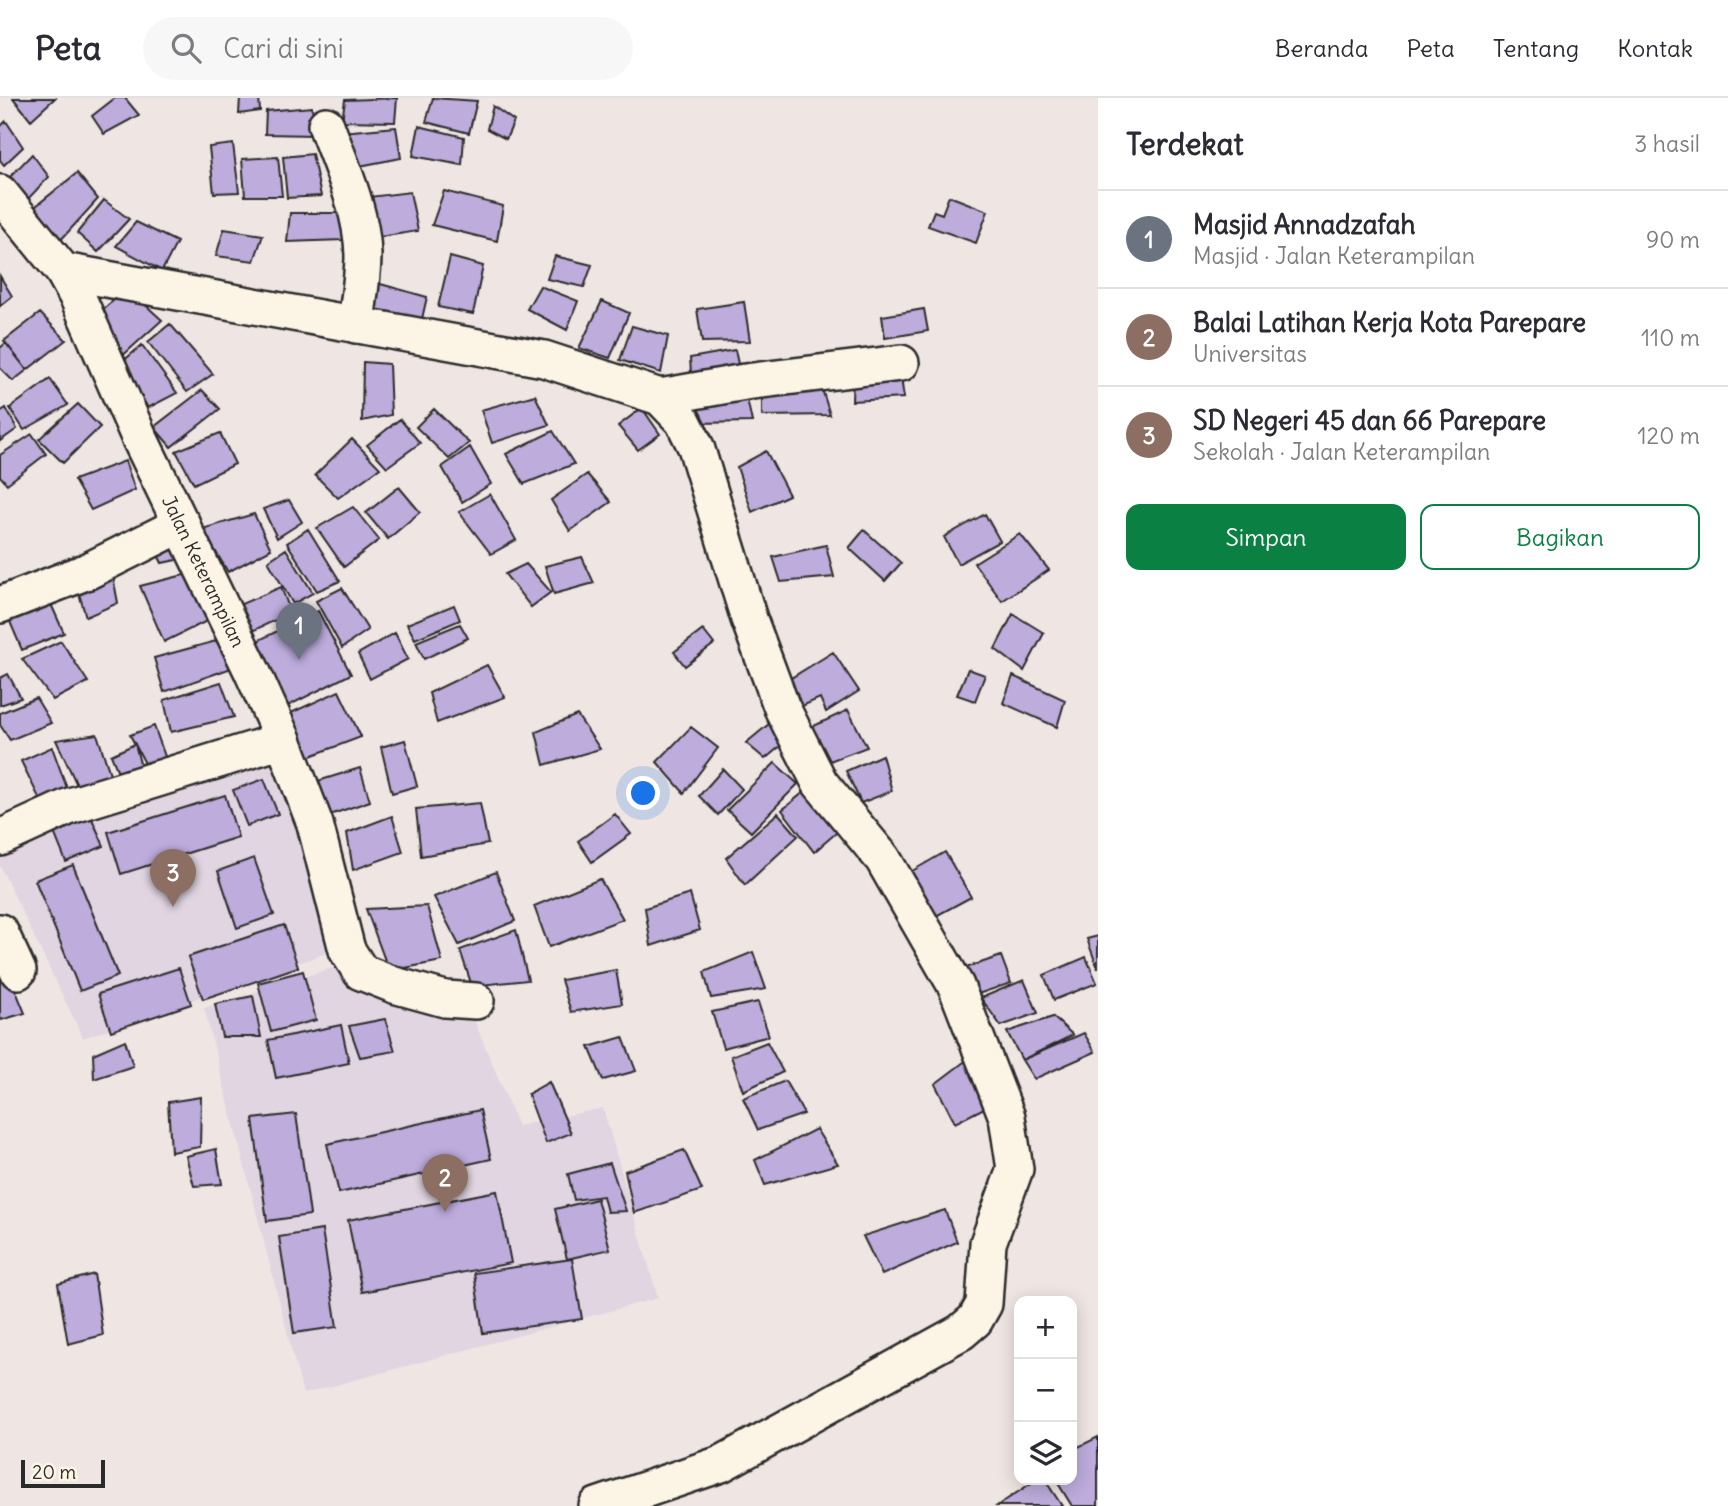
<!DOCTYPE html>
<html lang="id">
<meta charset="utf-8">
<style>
:root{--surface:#fff;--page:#f7f7f7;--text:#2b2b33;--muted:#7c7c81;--line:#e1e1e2;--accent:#0b8043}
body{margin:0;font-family:Delius,sans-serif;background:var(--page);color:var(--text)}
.controls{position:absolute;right:21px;bottom:21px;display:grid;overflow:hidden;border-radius:14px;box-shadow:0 4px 18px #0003}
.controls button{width:63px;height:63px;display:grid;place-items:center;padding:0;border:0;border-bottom:2px solid var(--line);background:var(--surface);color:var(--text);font:35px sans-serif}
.scale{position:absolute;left:21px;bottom:18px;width:84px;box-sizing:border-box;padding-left:7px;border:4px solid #2b2b2b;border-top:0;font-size:19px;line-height:24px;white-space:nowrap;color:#2b2b2b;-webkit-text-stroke:5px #fcf5e5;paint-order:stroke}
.you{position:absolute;left:644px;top:696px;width:24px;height:24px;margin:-18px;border:5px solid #fff;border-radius:50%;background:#1a73e8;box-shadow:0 0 0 10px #1a73e833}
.badge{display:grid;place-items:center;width:46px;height:46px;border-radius:50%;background:var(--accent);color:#fff;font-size:23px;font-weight:700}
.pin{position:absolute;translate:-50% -58px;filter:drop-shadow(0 2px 4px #0008)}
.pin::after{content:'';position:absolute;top:37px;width:24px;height:21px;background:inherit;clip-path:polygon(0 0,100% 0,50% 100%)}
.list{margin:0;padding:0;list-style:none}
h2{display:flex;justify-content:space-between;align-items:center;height:91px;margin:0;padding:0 28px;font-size:30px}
h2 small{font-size:23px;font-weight:400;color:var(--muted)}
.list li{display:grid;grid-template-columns:46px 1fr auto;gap:21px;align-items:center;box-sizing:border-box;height:98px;padding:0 28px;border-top:2px solid var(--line)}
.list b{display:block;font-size:26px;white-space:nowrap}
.list p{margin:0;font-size:23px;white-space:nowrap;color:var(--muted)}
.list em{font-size:23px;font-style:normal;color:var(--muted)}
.actions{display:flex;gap:14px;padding:21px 28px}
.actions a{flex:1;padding:16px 0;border:2px solid var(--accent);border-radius:14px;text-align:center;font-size:24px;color:var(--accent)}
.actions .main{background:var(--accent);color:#fff}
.icon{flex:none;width:38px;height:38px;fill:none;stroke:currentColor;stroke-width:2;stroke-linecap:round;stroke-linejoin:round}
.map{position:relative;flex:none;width:1098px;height:1408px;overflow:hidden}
header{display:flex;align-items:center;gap:42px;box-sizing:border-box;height:98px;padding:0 35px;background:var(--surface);border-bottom:2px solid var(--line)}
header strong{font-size:33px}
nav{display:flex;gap:38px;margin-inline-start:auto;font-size:24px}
.search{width:490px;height:63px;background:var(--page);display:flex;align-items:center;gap:18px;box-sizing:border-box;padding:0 24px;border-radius:38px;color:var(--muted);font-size:26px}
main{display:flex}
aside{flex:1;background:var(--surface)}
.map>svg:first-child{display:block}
.built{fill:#e0d5e1}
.building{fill:#bdacdc;stroke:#2b2b2b;stroke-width:2}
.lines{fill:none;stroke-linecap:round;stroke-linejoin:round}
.minor-casing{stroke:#2b2b2b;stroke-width:40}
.minor{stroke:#fcf5e5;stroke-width:35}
.labels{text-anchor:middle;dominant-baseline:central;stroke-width:6;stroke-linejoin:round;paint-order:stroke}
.street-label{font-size:19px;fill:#2b2b2b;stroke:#fcf5e5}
</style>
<header>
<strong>Peta</strong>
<div class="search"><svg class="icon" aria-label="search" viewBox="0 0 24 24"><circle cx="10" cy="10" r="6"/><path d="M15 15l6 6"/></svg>Cari di sini</div>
<nav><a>Beranda</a><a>Peta</a><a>Tentang</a><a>Kontak</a></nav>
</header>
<main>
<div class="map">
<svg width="1098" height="1408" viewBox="0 0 1098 1408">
<rect width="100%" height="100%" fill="#efe6e3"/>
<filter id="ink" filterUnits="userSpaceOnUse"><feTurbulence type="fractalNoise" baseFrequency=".0143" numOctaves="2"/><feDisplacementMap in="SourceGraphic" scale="14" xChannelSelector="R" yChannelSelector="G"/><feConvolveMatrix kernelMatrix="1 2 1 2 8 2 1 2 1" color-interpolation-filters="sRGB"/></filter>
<g filter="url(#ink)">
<path class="built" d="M272,651l69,199 -258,90 -83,-172v-12l95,-48z
M374,857l86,31 58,140 85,-18 55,190 -355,96 -99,-386z"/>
<path class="building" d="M13,0h42l-24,22z
M115,0h10l14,17 -35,19 -12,-18z
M240,0h19l1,13 -21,3z
M397,0l-2,24 -53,-1 3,-21z
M433,0l44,3 -8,32 -43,-11z
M493,8l21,15 -8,18 -19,-10z
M312,9l3,28 -50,-1 1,-23z
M6,23l17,26 -19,18 -4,-5v-33z
M419,28l45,11 -2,28 -49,-9z
M396,29l5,31 -52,10 -7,-36z
M233,46l6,48 -25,1 -5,-46z
M32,56l17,23 -24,25 -17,-23z
M312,56l9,42 -34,2 -4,-41z
M278,59l4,39h-37l-3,-37z
M77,75l21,26 -39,43 -28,-32z
M444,93l59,15 -6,35 -65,-16z
M410,94l8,39 -45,7 -4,-41z
M949,98l39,15 -12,32 -48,-17 6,-15 8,3z
M104,102l25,19 -31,33 -21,-19z
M290,115h53v27l-56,2z
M136,124l41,20 -15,29 -46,-25z
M224,131l39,6 -9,26 -38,-5z
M555,158l37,9 -8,22 -37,-8z
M450,159l33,9 -10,48 -35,-7z
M0,178l12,20 -12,10z
M377,185l50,14 -6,26 -53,-10z
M540,188l38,15 -11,29 -40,-21z
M128,191l34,31 -44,40 -25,-43z
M602,203l27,12 -19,45 -31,-10z
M744,204l6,39 -48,1 -5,-33z
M924,211l4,22 -43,7 -3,-22z
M40,215l26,27 -39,30 -23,-29z
M170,226l43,50 -26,18 -39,-50z
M632,228l36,10 -7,37 -41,-13z
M6,245l21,27 -14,11 -13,-13v-20z
M142,247l35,48 -29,15 -27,-45z
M735,252l6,28 -49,10 -2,-30z
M363,264l26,2 2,51 -29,6z
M900,273l4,27 -52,3 1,-25z
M50,281l18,26 -44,25 -14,-22z
M819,281l11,36 -68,1v-32z
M202,292l18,19 -49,38 -17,-20z
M746,296l6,28 -55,1v-26z
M535,297l14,30 -57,18 -11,-33z
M78,306l22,23 -37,36 -24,-24z
M6,310l11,21 -17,12v-29z
M642,310l18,26 -22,16 -20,-24z
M434,311l35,34 -20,16 -33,-32z
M400,321l20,24 -33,24 -20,-22z
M553,333l21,33 -50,20 -18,-30z
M220,335l15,31 -41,20 -18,-33z
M32,336l14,20 -39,30 -7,-8v-21z
M352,341l28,29 -42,30 -23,-23z
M470,349l21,37 -29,18 -20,-35z
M766,353l23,44 -37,17 -15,-45z
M125,363l10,29 -44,20 -17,-30z
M587,376l24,28 -41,29 -19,-31z
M399,389l21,25 -32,27 -22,-26z
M490,396l26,46 -25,14 -32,-42z
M289,402l13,22 -25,16 -14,-29z
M353,409l26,33 -35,27 -27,-39z
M254,416l17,35 -43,23 -26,-43z
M985,416l15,27 -42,23 -14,-27z
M308,431l32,52 -23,10 -30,-48z
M864,432l37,33 -16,18 -36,-33z
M1020,436l29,36 -47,31 -28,-38z
M175,444l6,17 -19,4 -7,-14z
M826,447l8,32 -53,5 -8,-25z
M286,451l27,44 -20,11 -25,-43z
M582,459l12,26 -40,11 -9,-28z
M526,466l25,28 -20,15 -26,-33z
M112,473l6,32 -32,14 -9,-30z
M188,476l23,45 -47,23 -24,-56z
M281,489l10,26 -41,19 -11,-27z
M342,490l26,42 -26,18 -26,-47z
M51,506l13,29 -42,17 -14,-33z
M454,507l6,15 -45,19 -8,-15z
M318,513l33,63 -71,36 -33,-64z
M1013,516l31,19 -20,38 -29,-22z
M460,526l8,14 -44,21 -8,-17z
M703,532l11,14 -29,22 -11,-14z
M395,535l13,26 -38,20 -12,-25z
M220,542l17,26 -73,26 -10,-34z
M61,543l27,41 -35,18 -31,-41z
M833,554l26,39 -33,21 -6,-14 -20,9 -12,-27z
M487,567l18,32 -68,26 -8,-30z
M968,571l17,6 -10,26 -18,-6z
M8,576l13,24 -21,7v-27z
M1013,578l52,24 -8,27 -54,-24z
M221,584l13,35 -63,15 -7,-32z
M339,593l22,46 -61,23 -18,-43z
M36,600l15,25 -41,17 -10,-15v-12z
M848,612l19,37 -48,18 -18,-33z
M577,617l23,34 -56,16 -8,-33z
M775,621l14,20 -24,20 -19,-16z
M154,628l13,36 -19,7 -18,-34z
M691,629l27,21 -34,45 -27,-31z
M97,636l14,43 -34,8 -21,-45z
M405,642l12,46 -25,7 -11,-46z
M135,646l7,27 -22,6 -9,-22z
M52,649l16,44 -26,13 -21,-43z
M882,657l10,36 -31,12 -15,-32z
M775,665l23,21 -47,48 -24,-22z
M360,670l10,33 -46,16 -9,-35z
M723,671l19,20 -24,26 -19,-19z
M264,681l14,35 -31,12 -14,-36z
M809,690l34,39 -29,25 -32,-42z
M225,697l13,42 -117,37 -13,-42z
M480,705l8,41 -67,12 -5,-47z
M89,714l15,34 -38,16 -14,-35z
M778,715l20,23 -53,49 -19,-27z
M615,716l16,20 -39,28 -14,-21z
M392,718l11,36 -50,18 -6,-37z
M945,754l26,45 -46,25 -25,-44z
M254,760l20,57 -37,13 -19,-57z
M73,767l45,111 -38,15 -45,-111z
M496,774l19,49 -56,24 -25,-48z
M600,781l23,40 -74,28 -15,-41z
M690,796l10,36 -49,16 -6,-38z
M427,808l15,55 -53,10 -23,-62z
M284,827l14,42 -95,32 -15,-42z
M516,832l12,50 -56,6 -12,-36z
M1098,838v33l-11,-30z
M0,854l25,61 -24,7 -1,-3z
M753,854l13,37 -55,9 -7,-26z
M1001,858l10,27 -45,15 -9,-27z
M1086,859l11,26 -43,17 -10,-25z
M179,870l12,36 -80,27 -13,-37z
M616,872l6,34 -51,8 -10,-32z
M303,873l13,49 -45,12 -13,-49z
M1024,882l14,33 -37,13 -20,-28z
M253,898l8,41h-39l-7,-33z
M758,904l11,34 -46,12 -11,-36z
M1053,919l20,18 -51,25 -15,-28z
M385,921l10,32 -35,6 -11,-31z
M341,927l8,38 -73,15 -8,-38z
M1084,935l11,19 -61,27 -12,-19z
M623,939l13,34 -33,9 -14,-33z
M125,942l8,26 -39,13 -1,-25z
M767,944l16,30 -40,19 -12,-35z
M972,958l20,48 -37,19 -20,-39z
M785,983l19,33 -46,16 -15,-32z
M549,984l22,51 -25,10 -18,-49z
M201,999l-1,50 -29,5 -3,-50z
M480,1012l11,49 -152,34 -12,-49z
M296,1016l14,101 -43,6 -14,-102z
M816,1031l22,35 -73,21 -10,-25z
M216,1051l6,35 -28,2 -8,-30z
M684,1052l18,40 -68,23 -9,-42z
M610,1065l16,48 -19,1 -4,-16 -29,4 -6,-26z
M497,1093l14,72 -149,29 -14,-72z
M597,1101l13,50 -43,10 -12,-50z
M945,1112l12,32 -75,33 -19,-39z
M322,1132l15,97 -43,6 -15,-96z
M572,1161l10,60 -99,14 -9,-60z
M94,1176l9,61 -35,9 -10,-60z
M1098,1339v69h-26l-16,-26h16v-30z
M1036,1382h9l17,26h-65z"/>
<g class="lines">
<defs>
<g id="minor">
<path d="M326,27c15,41 36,85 37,130 0,23 -5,47 -7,70"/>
<path id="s1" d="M0,95l63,78 15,27 61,139 113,234 31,69 32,84 32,126 14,22 33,13 51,14 31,2"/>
<path d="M63,173l481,88 116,38 23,24 13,26 53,172 33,89 38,75 63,76 73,127 51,131 8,52 -27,74 -4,61 -9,16 -14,12 -240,132 -124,42"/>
<path d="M660,299l85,-15 156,-19"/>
<path d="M0,507l88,-34 94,-47"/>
<path d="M0,740l70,-32 213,-66"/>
<path d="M0,834l18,39"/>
</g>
</defs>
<use href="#minor" class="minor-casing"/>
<use href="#minor" class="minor"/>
</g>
</g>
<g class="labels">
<g class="street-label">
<text stroke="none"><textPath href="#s1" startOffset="432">Jalan Keterampilan</textPath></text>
</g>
</g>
</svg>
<div class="controls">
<button>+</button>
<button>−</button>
<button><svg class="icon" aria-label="layers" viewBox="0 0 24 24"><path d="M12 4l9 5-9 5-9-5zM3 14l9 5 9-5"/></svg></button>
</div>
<div class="scale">20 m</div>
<div class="you"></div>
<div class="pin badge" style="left:299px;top:562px;background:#6b7280">1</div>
<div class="pin badge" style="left:445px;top:1114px;background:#8d6e63">2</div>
<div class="pin badge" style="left:173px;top:809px;background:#8d6e63">3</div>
</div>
<aside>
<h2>Terdekat<small>3 hasil</small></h2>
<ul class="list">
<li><span class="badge" style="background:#6b7280">1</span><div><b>Masjid Annadzafah</b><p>Masjid · Jalan Keterampilan</p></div><em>90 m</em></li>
<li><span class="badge" style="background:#8d6e63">2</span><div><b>Balai Latihan Kerja Kota Parepare</b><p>Universitas</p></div><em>110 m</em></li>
<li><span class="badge" style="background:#8d6e63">3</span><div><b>SD Negeri 45 dan 66 Parepare</b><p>Sekolah · Jalan Keterampilan</p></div><em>120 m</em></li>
</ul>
<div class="actions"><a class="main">Simpan</a><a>Bagikan</a></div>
</aside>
</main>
